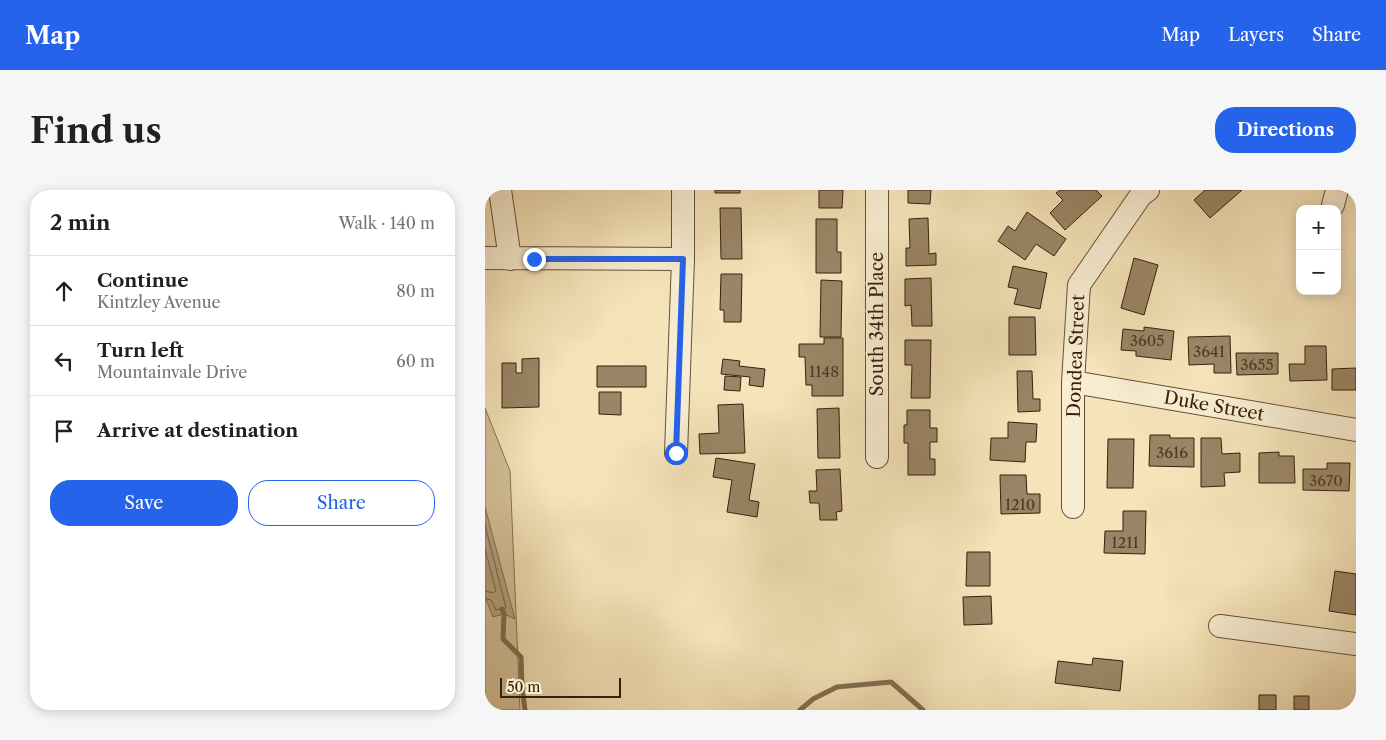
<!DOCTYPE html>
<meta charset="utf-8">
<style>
:root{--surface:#fff;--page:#f6f6f6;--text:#202124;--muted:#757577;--line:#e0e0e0;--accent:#2563eb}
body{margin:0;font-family:"Libre Caslon Text",serif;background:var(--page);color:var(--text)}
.controls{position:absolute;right:15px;top:15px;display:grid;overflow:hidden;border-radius:10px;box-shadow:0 2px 12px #0003}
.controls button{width:45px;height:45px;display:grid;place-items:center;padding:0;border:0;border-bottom:1px solid var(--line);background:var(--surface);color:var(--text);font:25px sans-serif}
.scale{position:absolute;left:15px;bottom:12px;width:121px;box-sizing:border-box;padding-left:5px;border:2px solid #37200c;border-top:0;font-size:14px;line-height:18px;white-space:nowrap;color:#37200c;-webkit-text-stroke:4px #f8edd2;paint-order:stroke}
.stop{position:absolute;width:15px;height:15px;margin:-11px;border:4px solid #2563eb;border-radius:50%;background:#fff}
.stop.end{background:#2563eb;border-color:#fff;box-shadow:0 1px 5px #0008}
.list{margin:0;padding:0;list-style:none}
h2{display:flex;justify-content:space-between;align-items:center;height:65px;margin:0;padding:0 20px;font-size:21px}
h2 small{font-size:16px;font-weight:400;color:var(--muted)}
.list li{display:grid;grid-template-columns:32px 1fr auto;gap:15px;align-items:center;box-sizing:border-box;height:70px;padding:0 20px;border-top:1px solid var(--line)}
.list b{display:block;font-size:19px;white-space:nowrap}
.list p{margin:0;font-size:16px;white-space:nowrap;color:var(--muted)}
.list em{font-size:16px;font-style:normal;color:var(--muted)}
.actions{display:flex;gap:10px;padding:15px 20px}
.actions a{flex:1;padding:11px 0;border:1px solid var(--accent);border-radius:20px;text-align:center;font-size:18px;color:var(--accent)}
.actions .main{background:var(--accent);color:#fff}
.icon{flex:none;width:28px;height:28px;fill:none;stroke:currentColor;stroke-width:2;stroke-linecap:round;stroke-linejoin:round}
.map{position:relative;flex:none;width:871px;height:520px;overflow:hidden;border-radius:20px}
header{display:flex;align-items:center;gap:30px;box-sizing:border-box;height:70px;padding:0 25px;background:var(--accent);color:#fff}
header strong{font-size:24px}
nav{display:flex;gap:28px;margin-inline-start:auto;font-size:18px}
.intro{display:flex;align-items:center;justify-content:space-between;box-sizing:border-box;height:120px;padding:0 30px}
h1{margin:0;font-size:35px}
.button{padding:12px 22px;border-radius:20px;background:var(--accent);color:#fff;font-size:18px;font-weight:700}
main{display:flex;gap:30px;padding:0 30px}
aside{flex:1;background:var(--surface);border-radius:20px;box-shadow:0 2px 12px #0003}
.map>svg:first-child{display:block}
.green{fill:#d5c29c;stroke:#867154}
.water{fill:#b4a17e;stroke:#826d50}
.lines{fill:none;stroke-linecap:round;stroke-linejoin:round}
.shore{stroke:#766045;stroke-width:1}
.stream{stroke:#826d50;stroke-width:5}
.building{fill:#9a8566;stroke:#37200c}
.minor-casing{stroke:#665137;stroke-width:24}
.minor{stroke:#f8edd2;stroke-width:22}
.route{stroke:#2563eb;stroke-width:6}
.labels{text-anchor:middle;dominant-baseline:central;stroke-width:4;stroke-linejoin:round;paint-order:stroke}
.number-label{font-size:15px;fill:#503922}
.street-label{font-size:18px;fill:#37200c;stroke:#f8edd2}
</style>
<header>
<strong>Map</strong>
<nav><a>Map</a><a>Layers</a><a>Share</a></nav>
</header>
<div class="intro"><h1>Find us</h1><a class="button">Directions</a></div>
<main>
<aside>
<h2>2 min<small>Walk · 140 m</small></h2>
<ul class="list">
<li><svg class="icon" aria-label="ahead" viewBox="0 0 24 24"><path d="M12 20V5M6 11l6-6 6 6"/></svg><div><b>Continue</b><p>Kintzley Avenue</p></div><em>80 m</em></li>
<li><svg class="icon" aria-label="left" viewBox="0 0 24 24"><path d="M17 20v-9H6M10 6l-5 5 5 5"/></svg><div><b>Turn left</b><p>Mountainvale Drive</p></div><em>60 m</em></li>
<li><svg class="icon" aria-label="arrive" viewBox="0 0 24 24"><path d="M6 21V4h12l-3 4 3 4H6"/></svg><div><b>Arrive at destination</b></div></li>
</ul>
<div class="actions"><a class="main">Save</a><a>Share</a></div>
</aside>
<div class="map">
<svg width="871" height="520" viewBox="0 0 871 520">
<rect width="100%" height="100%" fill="#f5e3b9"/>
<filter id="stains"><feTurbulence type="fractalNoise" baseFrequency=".004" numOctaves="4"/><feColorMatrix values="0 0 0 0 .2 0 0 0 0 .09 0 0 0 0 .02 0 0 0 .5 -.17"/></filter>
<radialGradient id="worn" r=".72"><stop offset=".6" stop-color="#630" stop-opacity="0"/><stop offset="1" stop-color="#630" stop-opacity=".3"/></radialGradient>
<path class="green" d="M0,218l25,63 10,239h-35z"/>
<path class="water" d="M0,317l30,112 -11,-5 -11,3 -8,-20z"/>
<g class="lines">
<path class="shore" d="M0,335l21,83 -10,2 -5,-10 -6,-2
M0,359l11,42 -3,2 -8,-2"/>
<path class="stream" d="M17,419l2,5 -1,25 18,18 1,30 3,23
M315,520l13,-11 24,-12 54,-5 32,28"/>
</g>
<path class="building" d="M230,0h25v3h-25z
M334,0h24l-1,18h-23z
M423,0h23l-1,14 -22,-1z
M575,0h36l6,6 -37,34 -15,-17 13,-13 -7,-7z
M720,0h37l-32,28 -16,-18z
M235,18h21l1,51h-21z
M542,22l39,27 -12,17 -18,-12 -11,16 -27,-19 10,-15 7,5z
M443,28l1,36 7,-1v12l-30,1v-18h4l-1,-29z
M331,29h21v33h4v21h-25z
M649,68l24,7 -14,50 -23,-7z
M528,76l34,7 -7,36 -26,-5 4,-15 -10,-2z
M236,84h21l-1,48h-17v-12h-4z
M446,88l1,48h-20l-1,-21 -6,1v-27z
M336,90l21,1 -1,56h-21z
M524,127h26l1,38h-27z
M659,137l30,4 -3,29 -35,-4v-5l-15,-1 2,-21 21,2z
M745,146l1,37h-17v-9l-25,1 -1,-28z
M339,148h19v58h-31v-11h-6l-1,-28h-6v-13h25z
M420,150h26l-1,58h-19l1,-33h-7z
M820,156h21l1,34 -37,1 -1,-17h16z
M751,163h42v21l-41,1z
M54,168v49l-37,1v-45h14v10h6v-14z
M238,169l17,2 -1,5 26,3 -2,18 -14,-2 1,-8 -29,-3z
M112,176h49v21h-49z
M871,178v22h-24v-21z
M532,181h15l1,28h7v12l-22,1z
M240,186l16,1 -1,14 -16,-1z
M114,202h22v23l-22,-1z
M258,214l2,49 -45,1 -1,-20 20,-1 -1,-28z
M354,218l1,50h-22l-1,-49z
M422,220h23v18h7v14h-7v17h5v16h-27v-32h-4v-18h3z
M523,232l29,2 -1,18h-10l-1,20 -35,-2 1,-22h17z
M665,245h20v3h24v29l-45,-1z
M716,248h20l1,16 18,-1v19l-16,1 1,13 -24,1z
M623,249h26l-1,49h-26z
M794,262v4h15l1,27h-36v-30z
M231,268l39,6 -6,36 10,2 -2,15 -30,-5 5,-32 -19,-3z
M842,273h23l-1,28 -46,-1v-21h24z
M355,279l2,42 -6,1 1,8h-17l-1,-17h-9l-1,-12h8l-1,-21z
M515,285h26l1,19h13v19l-39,1z
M638,321h23l-1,43 -41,-1 1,-22h18z
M482,362h23v34h-24z
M850,381l21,3v41l-27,-4z
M506,406l1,28 -28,1 -1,-28z
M608,468l30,3 -3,30 -65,-8 3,-22 34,4z
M774,505h17v15h-17z
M809,506h15v14h-15z"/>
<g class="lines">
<defs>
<path id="minor" d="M15,0l10,69
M392,0v267
M848,15l4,-15
M0,68l198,1
M588,192l283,48
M191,263l7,-194v-69
M588,317v-125l6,-97 62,-90 7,-5
M735,436l136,18"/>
</defs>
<use href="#minor" class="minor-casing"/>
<use href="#minor" class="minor"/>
</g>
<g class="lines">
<path class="route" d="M49,69h149l-7,194"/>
</g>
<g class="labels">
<g class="number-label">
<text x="662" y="150">3605</text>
<text x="724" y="161">3641</text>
<text x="772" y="174">3655</text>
<text x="339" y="181">1148</text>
<text x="687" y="262">3616</text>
<text x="841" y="290">3670</text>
<text x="535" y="314">1210</text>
<text x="640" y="352">1211</text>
</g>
<g class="street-label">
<text transform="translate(392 134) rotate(-90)">South 34th Place</text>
<text transform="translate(591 166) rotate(-88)">Dondea Street</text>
<text transform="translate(729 216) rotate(10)">Duke Street</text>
</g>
</g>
<rect width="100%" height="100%" filter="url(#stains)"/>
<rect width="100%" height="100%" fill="url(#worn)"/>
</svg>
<div class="controls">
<button>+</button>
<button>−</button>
</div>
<div class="scale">50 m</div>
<div class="stop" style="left:191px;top:263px"></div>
<div class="stop end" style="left:49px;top:69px"></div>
</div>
</main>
